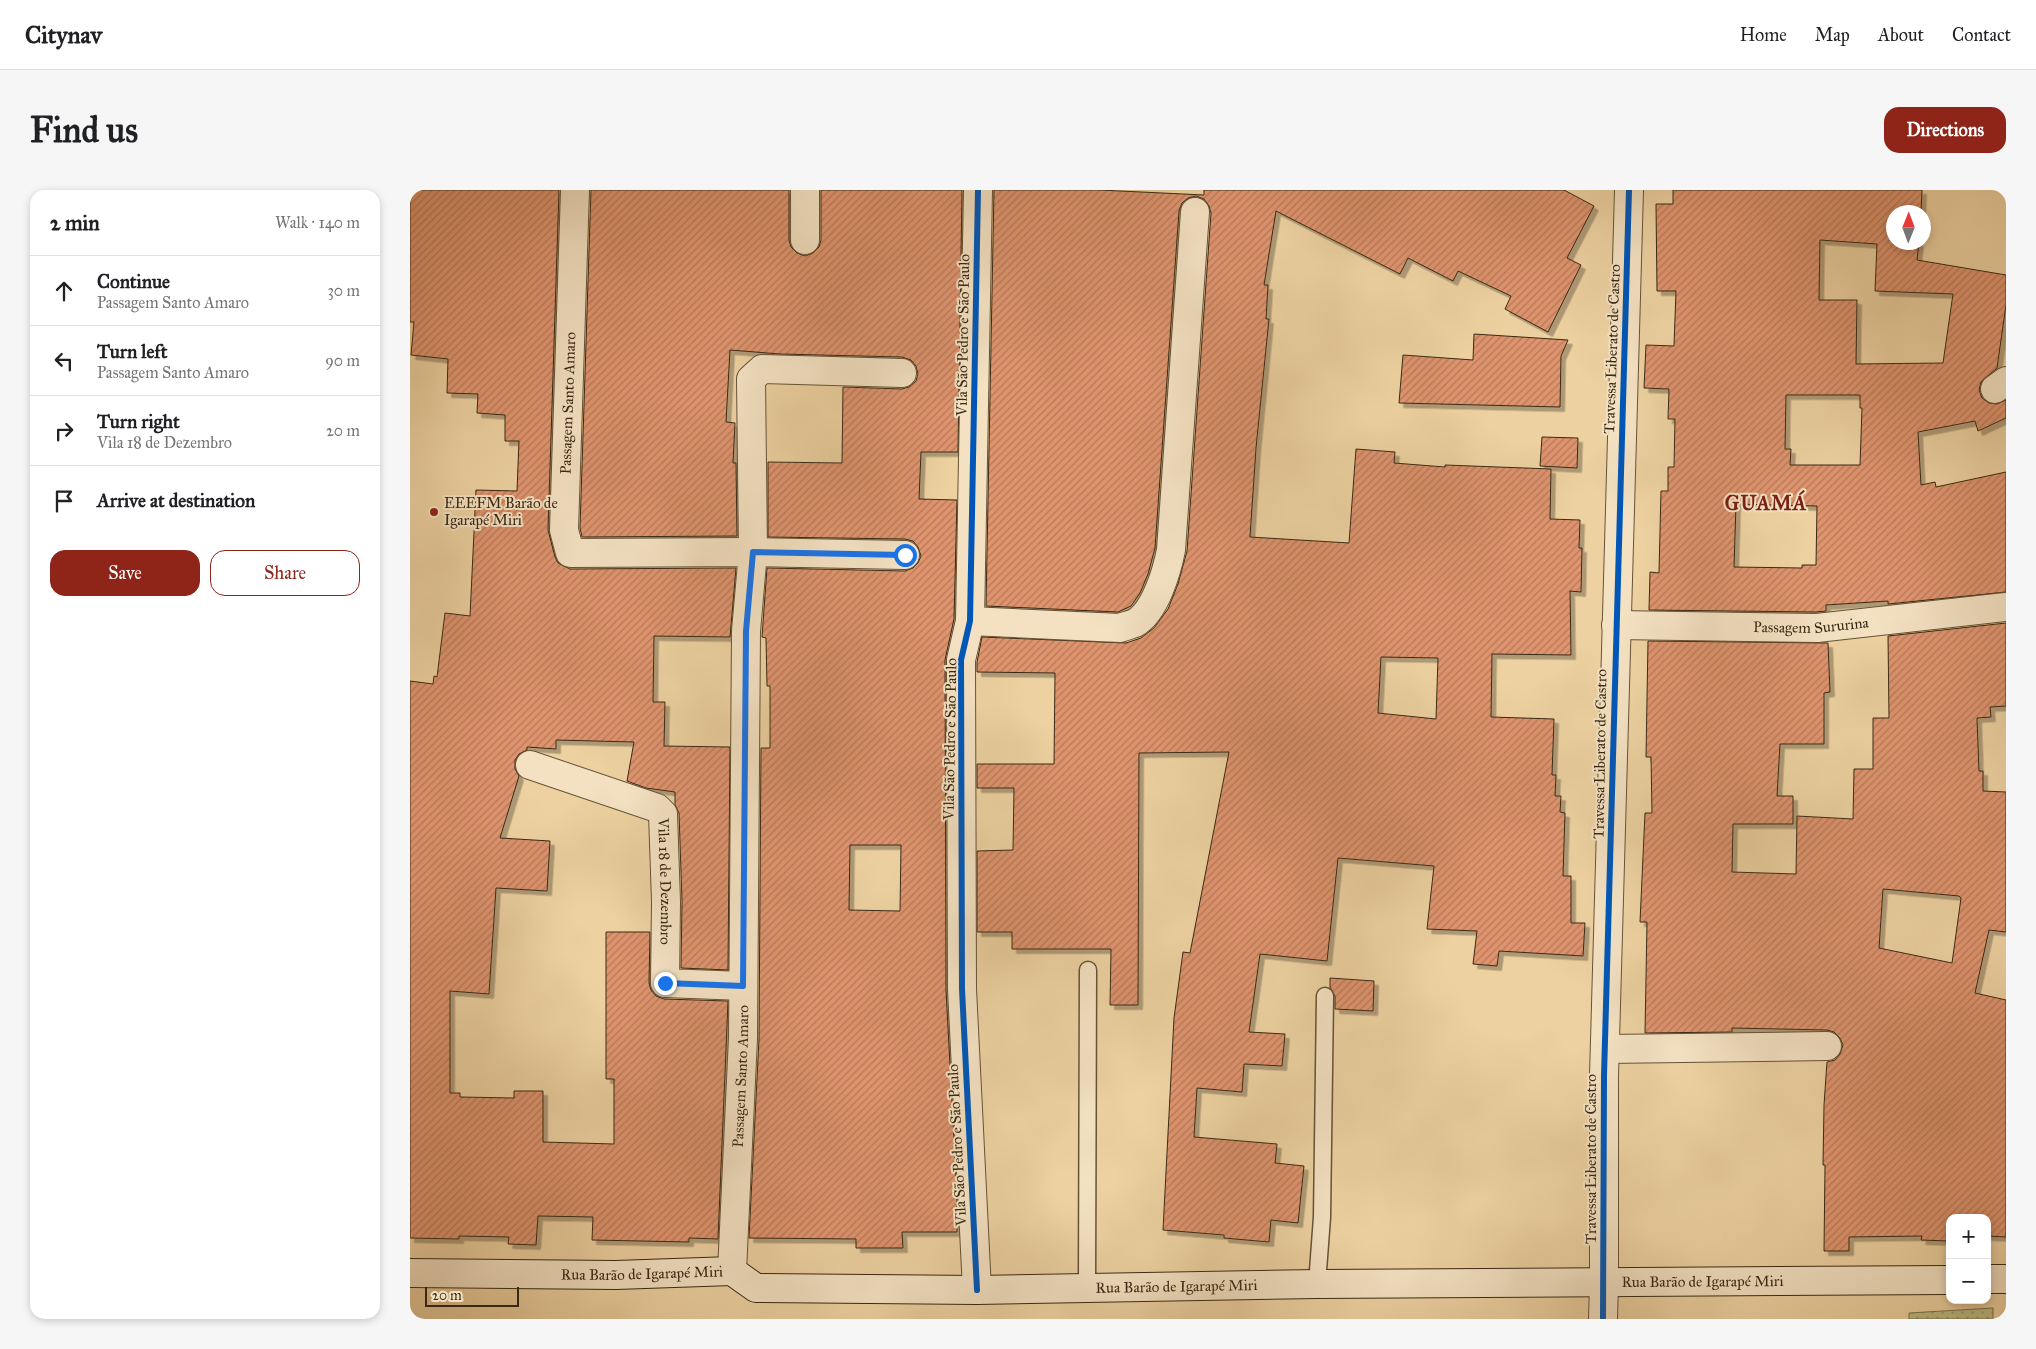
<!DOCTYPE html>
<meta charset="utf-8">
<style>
:root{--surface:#fff;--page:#f6f6f6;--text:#202124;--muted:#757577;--line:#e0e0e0;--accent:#8f2418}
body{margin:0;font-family:"IM FELL Great Primer",serif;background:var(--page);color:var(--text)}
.controls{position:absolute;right:15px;bottom:15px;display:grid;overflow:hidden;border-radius:10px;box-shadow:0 2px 8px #0003}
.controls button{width:45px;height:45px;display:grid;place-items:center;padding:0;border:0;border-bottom:1px solid var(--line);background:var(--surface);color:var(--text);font:25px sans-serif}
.compass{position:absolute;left:1476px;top:15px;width:45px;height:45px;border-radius:50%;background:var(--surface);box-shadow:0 2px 8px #0003;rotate:1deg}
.scale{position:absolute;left:15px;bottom:12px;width:94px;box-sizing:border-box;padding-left:5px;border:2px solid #392914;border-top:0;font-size:14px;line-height:18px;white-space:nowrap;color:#392914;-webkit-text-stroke:4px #f3e1c2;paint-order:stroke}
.stop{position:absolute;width:15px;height:15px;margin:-11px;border:4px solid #1a73e8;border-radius:50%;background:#fff}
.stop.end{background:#1a73e8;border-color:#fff;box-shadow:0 1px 5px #0008}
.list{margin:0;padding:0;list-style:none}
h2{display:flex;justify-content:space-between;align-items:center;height:65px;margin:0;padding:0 20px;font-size:21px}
h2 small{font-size:16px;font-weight:400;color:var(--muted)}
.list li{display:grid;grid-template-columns:32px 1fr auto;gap:15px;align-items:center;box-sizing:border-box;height:70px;padding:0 20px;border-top:1px solid var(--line)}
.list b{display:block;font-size:19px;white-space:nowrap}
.list p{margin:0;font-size:16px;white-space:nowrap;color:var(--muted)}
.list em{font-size:16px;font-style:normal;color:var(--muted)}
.actions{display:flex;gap:10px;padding:15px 20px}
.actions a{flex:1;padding:11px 0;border:1px solid var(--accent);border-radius:15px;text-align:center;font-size:18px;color:var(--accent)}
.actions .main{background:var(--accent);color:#fff}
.icon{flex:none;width:28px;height:28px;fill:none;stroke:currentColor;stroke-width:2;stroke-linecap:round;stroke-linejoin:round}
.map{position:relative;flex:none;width:1596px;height:1129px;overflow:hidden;border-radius:15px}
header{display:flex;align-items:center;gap:30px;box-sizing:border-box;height:70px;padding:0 25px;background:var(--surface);border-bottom:1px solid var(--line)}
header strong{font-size:24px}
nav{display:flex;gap:28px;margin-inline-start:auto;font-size:18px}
.intro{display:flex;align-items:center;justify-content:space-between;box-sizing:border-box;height:120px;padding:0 30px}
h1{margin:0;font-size:35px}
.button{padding:12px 22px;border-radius:15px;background:var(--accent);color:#fff;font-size:18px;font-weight:700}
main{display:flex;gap:30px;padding:0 30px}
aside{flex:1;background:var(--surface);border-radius:15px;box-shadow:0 2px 8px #0003}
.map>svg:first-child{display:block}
.park{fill:url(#park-dots);stroke:#7a724c}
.building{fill:url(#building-hatch);stroke:#392914;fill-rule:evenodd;filter:url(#shadow)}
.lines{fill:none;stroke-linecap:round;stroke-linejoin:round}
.service-casing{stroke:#665337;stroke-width:19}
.minor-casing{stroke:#665337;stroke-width:30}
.tertiary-casing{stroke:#665337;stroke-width:30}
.secondary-casing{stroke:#392914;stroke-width:30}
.service{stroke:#f3e1c2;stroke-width:16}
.minor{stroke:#f3e1c2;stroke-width:28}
.tertiary{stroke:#f3e1c2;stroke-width:28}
.secondary{stroke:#f3e1c2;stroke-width:28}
.cycleway-casing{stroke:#f3e1c2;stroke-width:9}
.cycleway{stroke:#0057b8;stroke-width:6}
.route{stroke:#1a73e8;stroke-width:6}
.poi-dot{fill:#8f2418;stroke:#f3e1c2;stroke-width:2}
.labels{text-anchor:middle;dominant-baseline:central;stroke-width:4;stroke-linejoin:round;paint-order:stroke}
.street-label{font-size:15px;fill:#392914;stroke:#f3e1c2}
.poi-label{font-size:15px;fill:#392914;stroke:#f3e1c2;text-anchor:start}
.district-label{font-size:20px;font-weight:bold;letter-spacing:1px;fill:#7a1f14;stroke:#f3e1c2}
</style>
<header>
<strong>Citynav</strong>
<nav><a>Home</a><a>Map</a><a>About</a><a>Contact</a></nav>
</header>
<div class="intro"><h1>Find us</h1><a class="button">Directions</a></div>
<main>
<aside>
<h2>2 min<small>Walk · 140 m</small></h2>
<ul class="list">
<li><svg class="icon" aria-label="ahead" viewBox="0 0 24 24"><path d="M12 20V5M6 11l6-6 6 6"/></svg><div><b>Continue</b><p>Passagem Santo Amaro</p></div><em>30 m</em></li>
<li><svg class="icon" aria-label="left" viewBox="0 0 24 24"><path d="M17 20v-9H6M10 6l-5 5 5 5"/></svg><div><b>Turn left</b><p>Passagem Santo Amaro</p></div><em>90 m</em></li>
<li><svg class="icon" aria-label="right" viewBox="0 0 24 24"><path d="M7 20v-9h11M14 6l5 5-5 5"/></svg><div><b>Turn right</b><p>Vila 18 de Dezembro</p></div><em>20 m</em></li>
<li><svg class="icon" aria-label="arrive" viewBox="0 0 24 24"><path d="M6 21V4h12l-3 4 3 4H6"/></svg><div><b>Arrive at destination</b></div></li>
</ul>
<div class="actions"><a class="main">Save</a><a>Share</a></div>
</aside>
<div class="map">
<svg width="1596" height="1129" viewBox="0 0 1596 1129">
<defs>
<pattern id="park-dots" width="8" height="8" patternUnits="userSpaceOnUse" patternTransform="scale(1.25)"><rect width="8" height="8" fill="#bbba83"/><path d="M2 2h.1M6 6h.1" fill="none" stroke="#99976a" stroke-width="1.8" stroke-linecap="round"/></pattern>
<pattern id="building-hatch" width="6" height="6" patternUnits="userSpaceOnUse" patternTransform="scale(1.25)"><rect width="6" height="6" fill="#df946e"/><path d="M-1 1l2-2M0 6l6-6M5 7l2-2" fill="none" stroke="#b67959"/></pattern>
<filter id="shadow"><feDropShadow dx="4.5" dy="4.5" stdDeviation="0" flood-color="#0004"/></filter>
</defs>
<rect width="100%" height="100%" fill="#edd1a1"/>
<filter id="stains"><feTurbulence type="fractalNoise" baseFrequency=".004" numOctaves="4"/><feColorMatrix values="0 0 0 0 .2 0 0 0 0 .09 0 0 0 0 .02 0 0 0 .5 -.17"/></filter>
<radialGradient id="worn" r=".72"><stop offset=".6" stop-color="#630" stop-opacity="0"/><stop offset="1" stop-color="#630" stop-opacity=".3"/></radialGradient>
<path class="park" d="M1583,1118v11h-84v-6z"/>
<path class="building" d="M0,0h149l-11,340 7,27 3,6 12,6 166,-1 -6,69 -76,-1 -1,66h12l-1,44 66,1 -2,223 -47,-2 1,-67 -3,-88 -4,-8v-13l-29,-4 -19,-7 7,-39 -78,-2v9l-29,-2v3l-8,4 -4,6v9l4,7 -19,62 50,3 -3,50 -51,-3 -7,106 -39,-3v102h10v4l54,1v-7h29v51l71,2v-65h-8v-147h44l-1,51 2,7 5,6 8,3 64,2 -10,238 -29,-1v4l-97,-2 1,-23 -55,-1 -2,29 -28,-1 1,-7 -50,-1v3l-49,-1v-557l23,3 1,-8 3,1 8,-64 25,3 6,-126 41,1 2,-50h-14v-26l-28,-2 1,-19 -31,-1 1,-34 -37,-4 3,-33h-4z
M181,0h198v50l2,7 6,6 8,3 8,-3 6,-6 2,-7v-50h141l-4,262h-37l-2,47 38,1 -3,119 -9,41 1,330 11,207v35h-55l1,16h-47v-9l-107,-1 10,-199 2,-291h9v-62h-3l-1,-48 -4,-1 5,-69 138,3 8,-3 5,-5 3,-7 -3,-9 -5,-6 -8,-2 -137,-2v-75l74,1 1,-76 59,2 7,-2 7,-6 2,-7 -2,-8 -5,-6 -9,-3 -122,-3 -50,-4 -4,72 9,1 -2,40h3l1,73 -155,1 -2,-9zM440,655h51l-1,66 -51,-1z
M584,0h105l105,5v-5h360l30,16 -27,52 14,7 -33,67 -43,-23 6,-13 -53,-25 -5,10 -45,-23 -8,16 -124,-63 -12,74h4l-2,34h3l-13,129 -6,89 99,6 7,-94 39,3 -1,11 51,4v-2l106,4 -1,50 30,1 -1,28h3l-1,44 -11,-1 1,64 -79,-1 -1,63 63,2 -2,56h4l-1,21h6l-1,16 5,1 -2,63h8v47h14l-2,33 -84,-5 -2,15 -24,-2 4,-33 -50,-2 7,-63 -96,-8 -11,103 -67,-7 -11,78 36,2 -3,32 -38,-2 -2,28 -45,-4 -3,49 83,7 -2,19 29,3 -6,57 -27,-3 -2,22 -45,-4v-3l-61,-5 11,-212 9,-66 7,1 39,-201 -90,1 -1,252h-28l1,-56h-99v-17h-35v-81l36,-1 1,-62h-37v-24h77l1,-91 -78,-1v-10l5,-25 144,6 15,-5 13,-10 14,-19 10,-25 9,-33 24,-338 -2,-7 -5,-7 -8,-3 -8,2 -6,5 -3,8 -24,337 -7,26 -8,19 -9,13 -13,6 -132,-6zM971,467l57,1 -2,61 -58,-6z
M1263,0h249l-1,22h-27v30h25l-2,18 89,15v30l-9,63 -16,14 -2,8 3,8 7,5 8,1 9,-4v18l-28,13 -3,-10 -57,11 3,53 14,-3 1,5 70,-15v120l-118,12v-3l-62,4v6l-10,1 -167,-2 1,-38 9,1 2,-82h7v-24h6l1,-48h-7l1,-30 -25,-1 2,-43 28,1 2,-55h-19l-1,-87h17zM1410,50l57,4 -2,47 78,3 -10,69 -87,1 1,-64h-38zM1376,205h74v13h2l-2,57h-70l1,-16h-6zM1326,314l81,2 -1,59h-14v3l-68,-1z
M1064,144l94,6 -7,16 -1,51 -161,-4 4,-48 70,5z
M1132,247l36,1 -1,30 -37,-2z
M1596,433v83l-16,1 1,10 -14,1 2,53h4v20l23,1v140l-17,-2 -14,63 31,7v237l-19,-1v-18h-37v17h-2v6l-27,-1 1,-4 -73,1v14h-25l1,-86h-2l1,-60 3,-43 8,-2 5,-6 3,-9 -3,-7 -6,-6 -7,-2 -95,-2v4l-87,1 2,-111h-7l5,-109h7l-1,-56h-5l2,-116 180,2 2,49 -6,1v51h-44l-3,52h16v28h-60l-1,48 64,2 1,-58 56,3 1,-50h19v-51h16l-1,-82zM1473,699l76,7 2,2 -9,65 -73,-15z
M920,788l44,3 -1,30 -38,-2v-13l-5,-9z"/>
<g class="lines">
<defs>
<path id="service" d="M907,1094l5,-67 3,-221
M677,1097l1,-317"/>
<g id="minor">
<path d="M165,0l-11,340 6,23 183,-1 152,3"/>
<path d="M395,50v-50"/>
<path d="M1585,199l11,-8"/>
<path d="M560,431l150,7c5,-2 10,-3 15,-5 20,-11 32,-52 36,-73l24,-338"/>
<path id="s1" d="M1206,435l201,3 189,-21"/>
<path id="s2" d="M120,575l127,43 6,6 3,88 -1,81 78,3"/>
<path d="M1196,859l221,-3"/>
<path id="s3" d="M322,1081l11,-233 3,-407 7,-79 -2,-173 11,-10 140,4"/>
<path d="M567,1100l-15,-301 -1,-329 9,-39 8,-431"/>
<path d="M1193,1129l1,-36"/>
</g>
<path id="tertiary" d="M1194,1093v-207l25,-886"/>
<g id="secondary">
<path id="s4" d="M0,1083l206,2 116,-4 24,17 221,2 340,-6 633,-4"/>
<path d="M1577,1089h19"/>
</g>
</defs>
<use href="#service" class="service-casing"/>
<use href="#minor" class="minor-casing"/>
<use href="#tertiary" class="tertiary-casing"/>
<use href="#secondary" class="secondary-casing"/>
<use href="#service" class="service"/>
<use href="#minor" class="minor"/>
<use href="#tertiary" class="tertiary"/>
<use href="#secondary" class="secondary"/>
<defs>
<path id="cycleway" d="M567,1100l-15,-301 -1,-329 9,-39 8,-431
M1193,1129l1,-243 25,-886"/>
</defs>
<use href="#cycleway" class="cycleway-casing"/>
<use href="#cycleway" class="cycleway"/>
</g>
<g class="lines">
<path class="route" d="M255,793l78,3 3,-355 7,-79 152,3"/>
</g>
<circle class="poi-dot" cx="24" cy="322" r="5"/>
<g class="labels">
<g class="street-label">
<text transform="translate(553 145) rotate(-89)">Vila São Pedro e São Paulo</text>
<text transform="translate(1202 159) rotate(-88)">Travessa Liberato de Castro</text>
<text transform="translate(158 213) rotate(-88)">Passagem Santo Amaro</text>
<text stroke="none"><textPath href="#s1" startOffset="195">Passagem Sururina</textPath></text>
<text transform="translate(540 549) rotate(-89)">Vila São Pedro e São Paulo</text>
<text transform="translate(1190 564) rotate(-89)">Travessa Liberato de Castro</text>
<text stroke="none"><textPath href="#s2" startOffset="210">Vila 18 de Dezembro</textPath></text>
<text stroke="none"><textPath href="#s3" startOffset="195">Passagem Santo Amaro</textPath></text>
<text transform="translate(547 955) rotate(-93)">Vila São Pedro e São Paulo</text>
<text transform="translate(1181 969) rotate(-90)">Travessa Liberato de Castro</text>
<text stroke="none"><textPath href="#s4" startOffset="232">Rua Barão de Igarapé Miri</textPath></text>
<text stroke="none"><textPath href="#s4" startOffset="1298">Rua Barão de Igarapé Miri</textPath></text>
<text stroke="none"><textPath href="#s4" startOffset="772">Rua Barão de Igarapé Miri</textPath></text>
</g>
<g class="poi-label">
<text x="34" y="313">EEEFM Barão de<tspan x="34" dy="17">Igarapé Miri</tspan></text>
</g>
<g class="district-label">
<text x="1356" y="313">GUAMÁ</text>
</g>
</g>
<rect width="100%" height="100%" filter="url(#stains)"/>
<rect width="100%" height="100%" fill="url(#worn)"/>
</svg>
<div class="controls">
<button>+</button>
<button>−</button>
</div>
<svg class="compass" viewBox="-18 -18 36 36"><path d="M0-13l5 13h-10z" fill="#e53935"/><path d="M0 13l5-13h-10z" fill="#757577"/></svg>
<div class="scale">20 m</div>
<div class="stop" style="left:495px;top:365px"></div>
<div class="stop end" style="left:255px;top:793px"></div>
</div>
</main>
